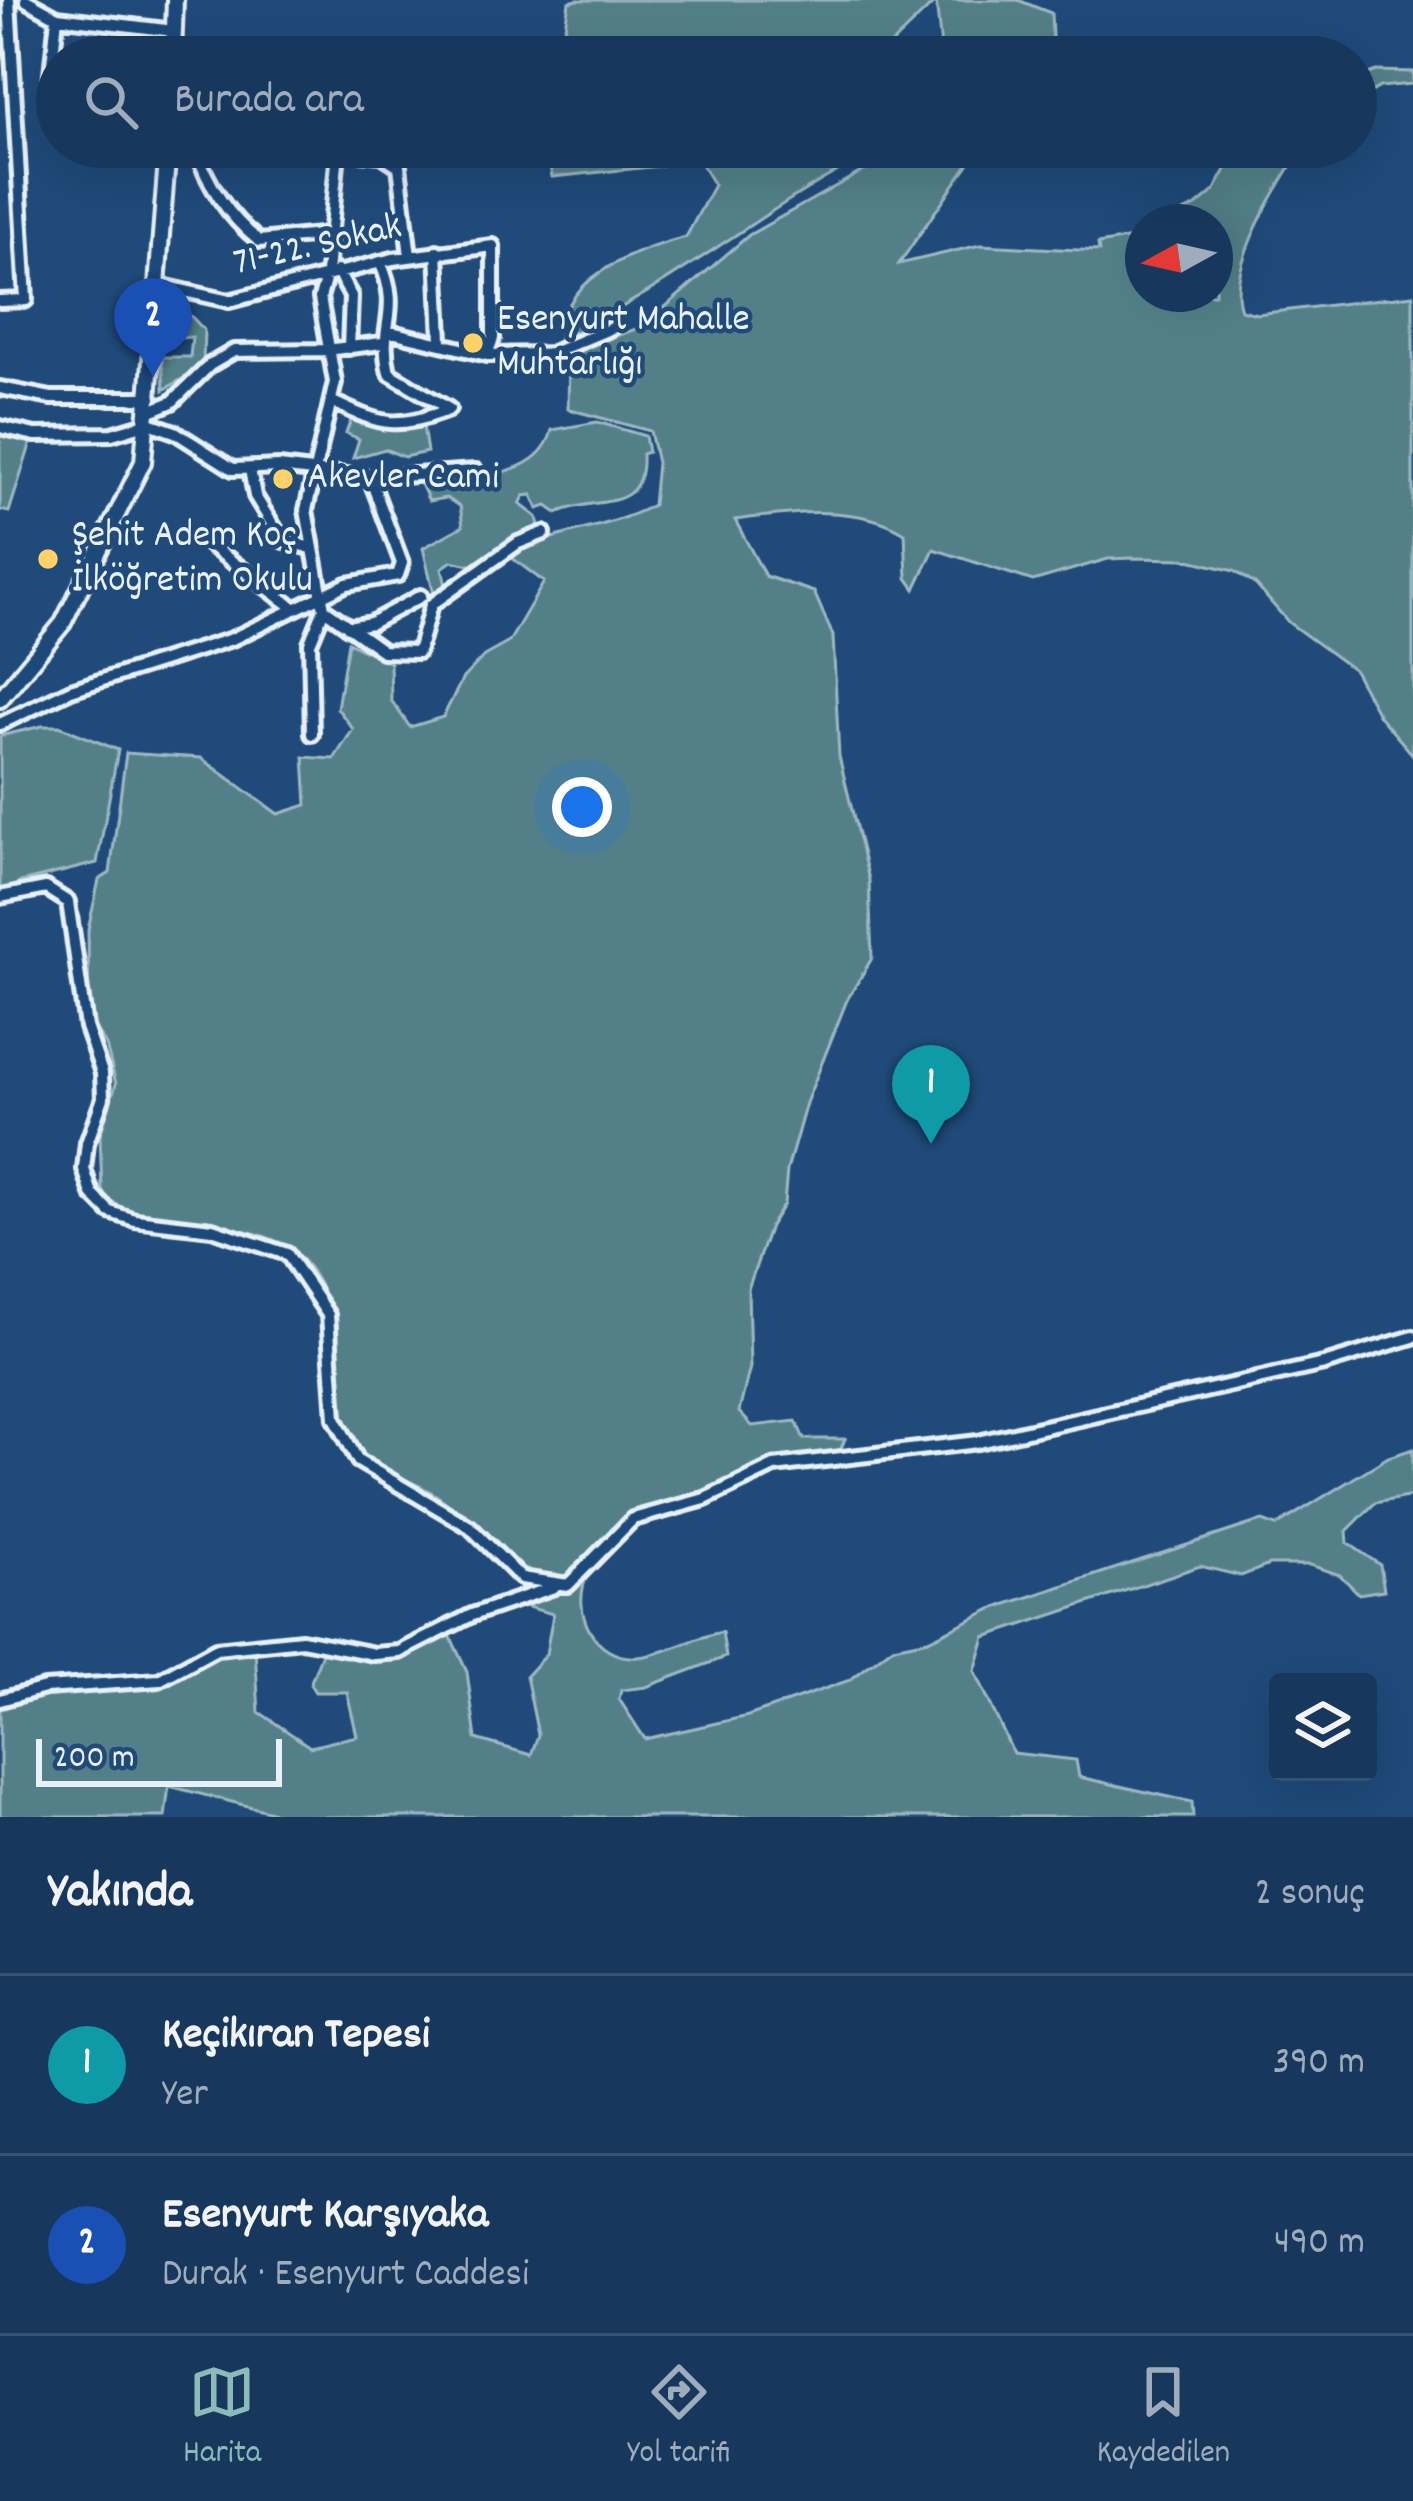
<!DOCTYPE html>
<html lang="tr">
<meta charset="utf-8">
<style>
:root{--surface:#17385c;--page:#244365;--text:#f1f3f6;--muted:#9eacbb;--line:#365272;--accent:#8bbbb9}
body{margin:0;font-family:Dekko,sans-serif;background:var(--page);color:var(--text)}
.controls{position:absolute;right:36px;bottom:36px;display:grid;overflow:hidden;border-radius:12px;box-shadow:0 12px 48px #0002}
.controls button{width:108px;height:108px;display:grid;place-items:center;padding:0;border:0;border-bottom:3px solid var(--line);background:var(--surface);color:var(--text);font:60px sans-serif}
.compass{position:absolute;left:1125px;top:204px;width:108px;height:108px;border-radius:50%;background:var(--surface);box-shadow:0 12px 48px #0002;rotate:262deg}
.scale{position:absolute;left:36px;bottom:30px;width:246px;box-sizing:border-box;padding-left:12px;border:6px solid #e8f1f8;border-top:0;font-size:33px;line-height:42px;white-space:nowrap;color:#e8f1f8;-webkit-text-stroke:9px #1f4a7a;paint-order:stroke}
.you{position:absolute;left:582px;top:807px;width:42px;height:42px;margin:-30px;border:9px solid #fff;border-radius:50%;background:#1a73e8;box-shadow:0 0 0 18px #1a73e833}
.badge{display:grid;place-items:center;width:78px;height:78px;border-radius:50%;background:var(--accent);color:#fff;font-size:39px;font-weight:700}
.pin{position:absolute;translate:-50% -99px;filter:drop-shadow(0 3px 6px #0008)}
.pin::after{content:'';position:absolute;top:63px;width:42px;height:36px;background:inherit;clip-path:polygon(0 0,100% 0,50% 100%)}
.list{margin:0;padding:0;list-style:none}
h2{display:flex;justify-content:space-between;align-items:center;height:156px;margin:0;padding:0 48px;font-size:51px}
h2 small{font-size:39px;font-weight:400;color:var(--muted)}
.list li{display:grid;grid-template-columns:78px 1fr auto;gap:36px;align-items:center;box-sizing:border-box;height:180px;padding:0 48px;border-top:3px solid var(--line)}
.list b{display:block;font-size:45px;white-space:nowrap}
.list p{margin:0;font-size:39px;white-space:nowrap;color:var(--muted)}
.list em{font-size:39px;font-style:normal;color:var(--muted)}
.icon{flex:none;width:66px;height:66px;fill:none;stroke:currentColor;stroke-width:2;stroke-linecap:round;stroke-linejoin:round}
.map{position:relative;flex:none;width:1413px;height:1817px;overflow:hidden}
.search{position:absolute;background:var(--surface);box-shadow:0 12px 48px #0002;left:36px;right:36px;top:36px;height:132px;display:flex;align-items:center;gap:30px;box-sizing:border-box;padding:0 42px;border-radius:66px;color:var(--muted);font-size:45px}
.sheet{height:516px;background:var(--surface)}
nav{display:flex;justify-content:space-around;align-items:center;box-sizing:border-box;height:168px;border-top:3px solid var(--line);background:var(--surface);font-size:33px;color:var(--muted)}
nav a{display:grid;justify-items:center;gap:6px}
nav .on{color:var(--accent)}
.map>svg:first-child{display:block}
.green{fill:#538088;stroke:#9eb8c0;stroke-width:3}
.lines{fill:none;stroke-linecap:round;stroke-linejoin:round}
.street-casing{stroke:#e8f1f8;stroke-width:20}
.secondary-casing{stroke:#e8f1f8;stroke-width:22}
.street{stroke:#1f4a7a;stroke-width:10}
.secondary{stroke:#1f4a7a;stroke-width:14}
.poi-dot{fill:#ffd166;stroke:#1f4a7a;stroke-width:4.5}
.labels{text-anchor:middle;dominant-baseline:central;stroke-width:9;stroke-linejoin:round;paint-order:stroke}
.street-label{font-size:39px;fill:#e8f1f8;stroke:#1f4a7a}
.poi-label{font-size:39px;fill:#e8f1f8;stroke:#1f4a7a;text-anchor:start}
</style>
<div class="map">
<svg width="1413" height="1817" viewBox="0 0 1413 1817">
<rect width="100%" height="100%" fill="#1f4a7a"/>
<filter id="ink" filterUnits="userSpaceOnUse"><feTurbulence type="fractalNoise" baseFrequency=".00833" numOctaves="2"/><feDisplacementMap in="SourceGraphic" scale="24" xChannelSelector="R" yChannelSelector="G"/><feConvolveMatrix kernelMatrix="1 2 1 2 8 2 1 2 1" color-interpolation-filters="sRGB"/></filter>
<g filter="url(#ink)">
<path class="green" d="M577,0h441l33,13 2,44h-111l-6,-56 -58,56h-318l9,-55z
M1376,71l37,1v12l-33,3 -24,14v-23z
M884,147c-114,54 -209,140 -324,192 1,-62 75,-89 126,-102l28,-52 -19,-31 -35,12 -108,11 -5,-30z
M980,147l-81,117 81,-19 119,6 -1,-7 45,-8v58h72v-72h-53l34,-16 18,-15 25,-44h64c-24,37 -78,119 -62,163l16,4 156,-19v460l-34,-39 -25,-46 -65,-47 -33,-38 -22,-14 -49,-12 -52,-1 -25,1 -75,22 -99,-32 -19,40 -8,-11 -2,-45c-47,-30 -116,-20 -170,-13l30,56 49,16 19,44 6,120 30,124 3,78 -25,42 -41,103 -19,67 -3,34 -14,22 -22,63 2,78 -11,45 13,14 44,-5 8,18h41l-6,14 -67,7 -69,33 -73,21 -64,65c-14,2 -33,-1 -44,-9 -34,-23 -56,-57 -91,-78 -28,-16 -68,-25 -83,-55 -27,-55 4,-108 -38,-168 -50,-69 -170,-23 -208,-79l-2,-54 16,-52 -10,-39 -17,-27 -1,-88 11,-50 11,-7 16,-120 75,5 77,56 29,-9 -3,-48 30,2 19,-30 -16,-21 11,-66 42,21 1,37 19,27 33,-10 20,-39 21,-22 25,-14 35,-60 -36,-27c46,-24 99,-25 145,-50l4,-42 -7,-32 -82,-22 1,-49 18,-14 55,-19 107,-92 114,-64z
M191,316l13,14 -1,36 -39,24 -2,-33h28l2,-20 -23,2 -4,-20z
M351,420l72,6 4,26 -23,5 -19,-8 -32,9 6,-19 -13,-6z
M597,422l48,14 3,16 -6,2c3,62 -44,40 -85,59l-10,-7 -9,3 -6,-14 -8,1 -4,8 17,13 2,9 -65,40 -22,-5 -10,7 4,18 -12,8 -11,-46 40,-22 -3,-20 -14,-8 -17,3 -10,-21c42,-4 120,3 133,-50z
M0,434l32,5 -23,73 -9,-2z
M42,726h17l59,24 -21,113 -76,19 -21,12v-158z
M1413,1449v47l-38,7 -28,28 1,12 32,22 4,25 -25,4 -19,-19 -30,-10h-41l-28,11 -41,-10 -215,71 -10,34 38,82 63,7 3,17 113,25 1,15h-902l-122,-31 -4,31h-165v-112l45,-13 115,-7 42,-28 53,-8 4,63 51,35 47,-11 -10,-44h-32l-5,-8 14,-36 49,11 75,-28 19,41 9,67 55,16 7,-20 -12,-59 20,-22 7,-40 -33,-9 50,-16 17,-13c-16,34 6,85 51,81 28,-3 56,-20 84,-25l4,25 -80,30 -25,3 -2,9 26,40 103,-23 102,-36 43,-33 35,-7 64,-31 259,-85 12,-3 13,5 112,-69z"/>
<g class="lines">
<defs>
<path id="street" d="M26,0l31,17 117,14
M49,93l8,-76
M195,147c12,37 34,70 64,94l72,-7
M437,251l4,89
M410,256l-11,-90 -17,-11 -44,-4 -11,122 -7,25 15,84 -29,128 18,99 59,42 35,1 13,-47
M380,262c23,51 -3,62 9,111l60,36
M337,271l14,25 -2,52
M158,285l71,16 164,-42 100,-13v92l-6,17
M0,301l26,-1 -17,-300
M387,331l100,24 63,-1 62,-26
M0,388l51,10h100
M333,402c50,24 63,27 115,8
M150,411l22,-9 38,-37 24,-14 92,-1 56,-7
M0,427l35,8 77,-1 37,-11 26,9 58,37 46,-2 91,11 106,-7
M250,469l5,27 27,44 29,8
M370,478l32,85 -4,12
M206,542l88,66
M431,605l87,-62 26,-10
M348,627l23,-4 50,-27
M0,724l71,-34 161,-51 115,-55 51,-9
M312,734l-2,-91 14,-34
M0,897l46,-9 22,14 18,125 16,46 1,25 -16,45 -3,26 8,25 18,18 25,8 77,9 75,25 41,61 7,103 23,43 112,66 51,51 47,7 65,-66 72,-20 69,-33 204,-24 346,-78 89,-27
M0,1700l45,-12 114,-8 57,-31 86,-9 72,14 25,-2 73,-37 82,-28"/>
<path id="secondary" d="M173,57l2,-57
M0,699l63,-76 80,-161 25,-315"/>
</defs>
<use href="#street" class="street-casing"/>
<use href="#secondary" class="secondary-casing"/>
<use href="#street" class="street"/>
<use href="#secondary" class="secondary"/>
</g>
</g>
<g class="poi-dot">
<circle cx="473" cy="343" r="12"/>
<circle cx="283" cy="479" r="12"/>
<circle cx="48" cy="559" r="12"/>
</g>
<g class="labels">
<g class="street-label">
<text transform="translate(318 247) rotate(-13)">71-22. Sokak</text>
</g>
<g class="poi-label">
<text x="497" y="321">Esenyurt Mahalle<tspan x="497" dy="45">Muhtarlığı</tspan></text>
<text x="307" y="479">Akevler Cami</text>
<text x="72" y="537">Şehit Adem Koç<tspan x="72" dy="45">İlköğretim Okulu</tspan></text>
</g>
</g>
</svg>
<div class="controls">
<button><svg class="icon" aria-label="layers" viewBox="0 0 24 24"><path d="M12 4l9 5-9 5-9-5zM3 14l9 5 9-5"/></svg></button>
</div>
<svg class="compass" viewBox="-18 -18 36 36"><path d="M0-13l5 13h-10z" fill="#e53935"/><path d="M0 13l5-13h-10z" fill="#9eacbb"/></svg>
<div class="scale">200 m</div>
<div class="you"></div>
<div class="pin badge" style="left:931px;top:1144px;background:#0f9aa8">1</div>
<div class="pin badge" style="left:153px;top:377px;background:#1a4fb4">2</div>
<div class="search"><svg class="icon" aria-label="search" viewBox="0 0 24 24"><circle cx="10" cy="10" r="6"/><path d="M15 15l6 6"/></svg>Burada ara</div>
</div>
<section class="sheet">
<h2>Yakında<small>2 sonuç</small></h2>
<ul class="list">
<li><span class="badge" style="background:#0f9aa8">1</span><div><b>Keçikıran Tepesi</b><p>Yer</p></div><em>390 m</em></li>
<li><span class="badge" style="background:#1a4fb4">2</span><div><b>Esenyurt Karşıyaka</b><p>Durak · Esenyurt Caddesi</p></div><em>490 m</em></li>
</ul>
</section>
<nav>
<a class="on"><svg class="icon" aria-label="map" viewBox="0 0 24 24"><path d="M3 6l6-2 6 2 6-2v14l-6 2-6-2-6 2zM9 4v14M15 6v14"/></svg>Harita</a>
<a><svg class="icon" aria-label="directions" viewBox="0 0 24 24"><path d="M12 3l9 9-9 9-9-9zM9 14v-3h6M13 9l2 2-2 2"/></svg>Yol tarifi</a>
<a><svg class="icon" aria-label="saved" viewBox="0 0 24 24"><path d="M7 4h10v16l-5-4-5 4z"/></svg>Kaydedilen</a>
</nav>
